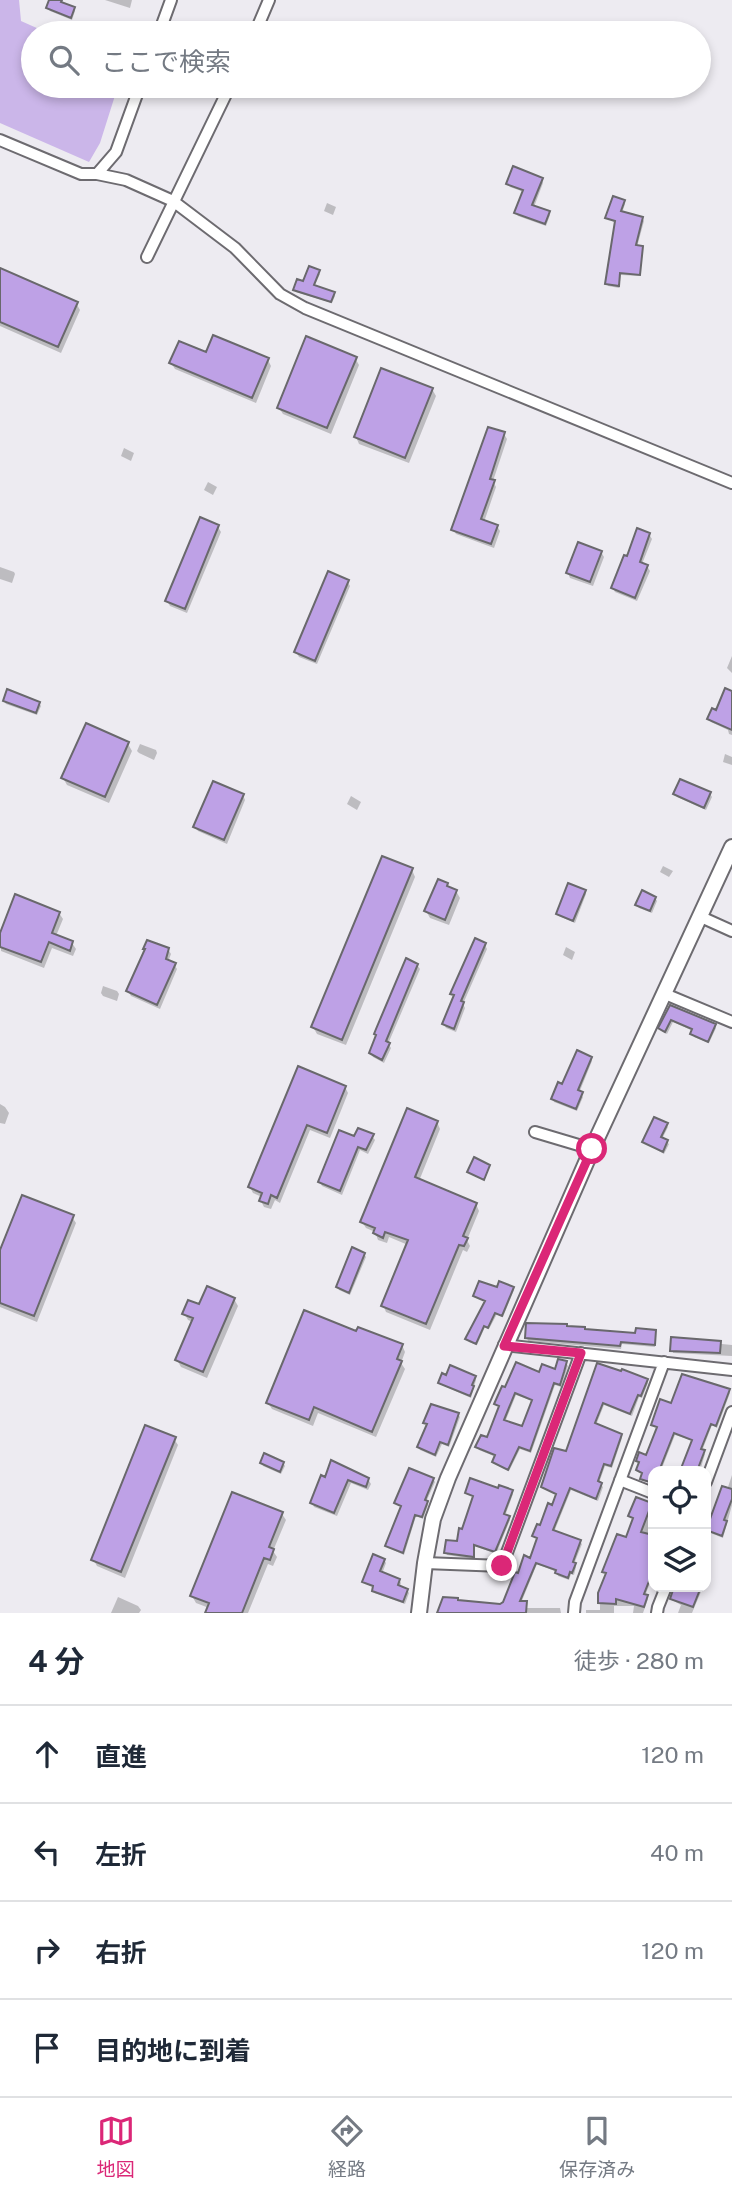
<!DOCTYPE html>
<html lang="ja">
<meta charset="utf-8">
<style>
:root{--surface:#fff;--page:#f2f2f3;--text:#1f2937;--muted:#747a83;--line:#e0e1e3;--accent:#db2777}
body{margin:0;font-family:"Public Sans","Noto Sans JP",sans-serif;background:var(--page);color:var(--text)}
.controls{position:absolute;right:21px;bottom:21px;display:grid;overflow:hidden;border-radius:14px;box-shadow:0 4px 10px #0003}
.controls button{width:63px;height:63px;display:grid;place-items:center;padding:0;border:0;border-bottom:2px solid var(--line);background:var(--surface);color:var(--text);font:35px sans-serif}
.stop{position:absolute;width:21px;height:21px;margin:-16px;border:5px solid #db2777;border-radius:50%;background:#fff}
.stop.end{background:#db2777;border-color:#fff;box-shadow:0 2px 7px #0008}
.list{margin:0;padding:0;list-style:none}
h2{display:flex;justify-content:space-between;align-items:center;height:91px;margin:0;padding:0 28px;font-size:30px}
h2 small{font-size:23px;font-weight:400;color:var(--muted)}
.list li{display:grid;grid-template-columns:46px 1fr auto;gap:21px;align-items:center;box-sizing:border-box;height:98px;padding:0 28px;border-top:2px solid var(--line)}
.list b{display:block;font-size:26px;white-space:nowrap}
.list em{font-size:23px;font-style:normal;color:var(--muted)}
.icon{flex:none;width:38px;height:38px;fill:none;stroke:currentColor;stroke-width:2;stroke-linecap:round;stroke-linejoin:round}
.map{position:relative;flex:none;width:732px;height:1613px;overflow:hidden}
.search{position:absolute;background:var(--surface);box-shadow:0 4px 10px #0003;left:21px;right:21px;top:21px;height:77px;display:flex;align-items:center;gap:18px;box-sizing:border-box;padding:0 24px;border-radius:38px;color:var(--muted);font-size:26px}
.sheet{height:483px;background:var(--surface)}
nav{display:flex;justify-content:space-around;align-items:center;box-sizing:border-box;height:98px;border-top:2px solid var(--line);background:var(--surface);font-size:19px;color:var(--muted)}
nav a{display:grid;justify-items:center;gap:4px}
nav .on{color:var(--accent)}
.map>svg:first-child{display:block}
.green{fill:#cbb6e9}
.shadow{fill:#0003;fill-rule:evenodd}
.building{fill:#bea1e6;stroke:#69686c;stroke-width:2;fill-rule:evenodd}
.lines{fill:none;stroke-linecap:round;stroke-linejoin:round}
.minor-casing{stroke:#6d6b70;stroke-width:14}
.tertiary-casing{stroke:#6d6b70;stroke-width:18}
.minor{stroke:#fff;stroke-width:10}
.tertiary{stroke:#fff;stroke-width:14}
.route{stroke:#db2777;stroke-width:9}
</style>
<div class="map">
<svg width="732" height="1613" viewBox="0 0 732 1613">
<rect width="100%" height="100%" fill="#edebf1"/>
<path class="green" d="M0,0h19l2,21 27,12h-15v53h85l-18,57 -11,19 -89,-39z"/>
<path class="shadow" d="M51,0l23,8 1,3 -3,9 -22,-9 -2,-3z
M105,0h27l-2,8z
M120,25l7,2v6h-10z
M542,180l1,3 -9,24 14,5 2,3 -4,11 -28,-10 -2,-3 8,-21 -14,-5 -2,-3z
M624,202l1,2 -3,9 20,5 2,3 -7,26 5,1 1,2 -3,26 -19,-1 -2,13 -11,-2 -1,-2 9,-61 -9,-5z
M327,203l9,4 -3,8 -9,-4z
M0,270l76,33 4,7 -19,43 -61,-27z
M318,272l2,2 -6,13 20,7 1,2 -3,7 -36,-11 -1,-2z
M207,354l61,6 3,6 -15,37 -81,-34 -4,-6z
M355,358l4,7 -28,69 -48,-20 -4,-6z
M432,389l4,7 -27,67 -50,-19 -3,-7z
M504,434l3,5 -14,42 3,6 -12,35 13,4 3,5 -6,17 -38,-14 -3,-5z
M124,448l10,5 -3,8 -10,-5z
M208,482l9,5 -4,8 -9,-5z
M218,527l3,5 -34,81 -17,-7 -3,-5z
M649,534l3,5 -10,25 5,2 3,5 -13,30 -22,-9 -2,-4 15,-29z
M601,552l3,5 -11,29 -23,-8 -2,-5z
M0,567l14,5 1,2 -3,9 -12,-4z
M347,581l3,5 -33,78 -18,-7 -3,-5z
M732,656v17l-5,-5z
M732,693v42l-3,-1 -1,-4 -17,-8 -2,-3z
M4,701l35,2 2,3 -4,9 -31,-11z
M128,744l4,7 -23,52 -42,-18 -4,-7z
M140,744l16,6 1,3 -3,7 -15,-7 -2,-2z
M725,754l7,3v8l-9,-3z
M675,794h35l2,3 -6,13 -29,-13z
M243,795l2,5 -18,44 -29,-13 -3,-4z
M351,796l10,6 -4,8 -10,-6z
M663,866l10,5 -4,6 -9,-5z
M412,870l3,7 -69,168 -29,-11 -4,-7z
M447,884l2,5 7,2 4,7 -11,27 -19,-7 -4,-7z
M585,891l1,3 -11,29 -16,-7 -1,-2z
M655,898l2,3 -5,12 -13,-5 -2,-3z
M59,913l4,6 -7,17 16,7 4,6 -3,7 -21,-8 -8,20 -43,-17 -1,-13z
M485,945l2,4 -24,55 2,4 -9,24 -10,-4 -2,-4 11,-26 -3,-4z
M566,947l9,5 -3,8 -9,-5z
M168,949l3,5 -3,8 6,2 3,5 -17,40 -29,-13 -3,-5z
M417,965l3,4 -32,75 3,4 -7,15 -11,-6 -2,-4z
M103,986l14,5 2,3 -2,7 -14,-5 -2,-3z
M670,1007l44,18 2,3 -7,15 -15,-6 -1,-6 -20,-9 -6,12 -5,-3 -2,-3z
M591,1058l1,3 -13,32 4,4 -6,14 -23,-9 -1,-3 10,-13z
M299,1068l46,19 3,6 -18,45 -20,-8 -30,73 -5,-3 -4,9 -7,-2 -3,-6 1,-4 -9,-4 -3,-6z
M0,1104l5,3 4,6 -4,11 -5,-1z
M437,1122l3,7 -21,52 57,23 3,7 -12,29 3,6 -3,6 -4,-2 -33,80 -44,-18 -3,-7 25,-60 -19,-8 -2,6 -9,-3 -3,-8 -9,-4 -4,-6z
M666,1125l2,2 -6,12 7,5 -5,10 -20,-12z
M372,1136l3,4 -7,14 -8,-4 -18,45 -20,-9 -2,-4 35,-43z
M72,1217l4,6 -39,99 -37,-15v-52z
M364,1254l2,3 -16,38 -11,-5 -1,-3z
M512,1288l2,2 -11,27 -6,-3 -8,15 -4,-2 -8,18 -8,-3 -2,-3 20,-37 -12,-6 23,-7z
M234,1299l4,7 -31,72 -26,-11 -4,-7 16,-38 -5,-2 -4,-7 16,-6z
M567,1327l70,8 17,-4 1,16 -33,-3 -1,5 -93,-8 -1,-3z
M357,1333l45,12 3,7 -4,11 4,6 -29,68 -58,-24 -5,13 -41,-17 -4,-6z
M672,1339l60,6v11l-59,-3z
M566,1363l2,3 -7,21 -6,-2 -24,68 -11,-4 -11,22 -14,-7 -1,-2 2,-5 -17,-7 -2,-3 11,-7 13,-33 -5,-3 44,-29 16,-4zM516,1395l17,6 -10,28 -18,-7z
M598,1365l49,16 1,2 -6,15 -3,-1 -7,19 -28,-11 -8,20 25,10 1,3 -10,30 -7,-2 -6,17 4,4 -5,14 -27,-11 -17,42 26,10 2,2 -8,20 2,3 -2,8 -3,-1 -2,6 -11,-4 -1,-4 -20,-8 -16,39h5l1,5h33l1,5h-123l6,-14 57,7 3,-3 15,-27 12,-16 8,-20 -5,-4 19,-29 5,-11 -15,-10 24,-32z
M475,1378l1,2 -5,18 -29,-13 -2,-2z
M729,1390l1,3 -13,35 -5,-3 -10,26 3,3 -5,17h-18l12,-30 -19,-6 -13,33 9,3h-18v13l-9,-3v-7l-6,-4v-9l9,-4 12,-28 -6,-4 19,-19z
M458,1414l2,3 -11,30 -7,-3 -6,13 -16,-7 -1,-3 8,-22 -2,-2z
M174,1439l4,6 -53,133 -28,-12 -4,-7z
M262,1463h21l2,3 -4,8 -18,-8z
M732,1475v30l-9,33 -15,-6 -1,-2 20,-40z
M326,1479h42l3,5 -3,6 -17,-7 -14,33 -23,-9 -2,-5z
M433,1479l2,3 -9,20 2,3 -5,14 -7,-3 -12,39 -15,-7 -2,-2 16,-38 -7,-5z
M512,1492l1,2 -8,22 5,4 -14,34 -21,-8 -1,13 -27,-4 -1,-2 12,-10 16,-46 -7,-4z
M651,1504l2,5v66l-8,21 3,3 -5,14h-10l1,-7h-20v7h-28v-3h14v-17l7,-18 -3,-3 23,-32 8,-21 -5,-3z
M282,1514l4,6 -13,31 4,6 -4,9 -5,-2 -20,49h-41l2,-5 -13,-5 -4,-7z
M384,1560l2,3 -4,11 17,6 2,3 -2,5 8,2 2,3 -4,11 -30,-11 -1,-6 -8,-3 -2,-3z
M677,1587h26l-11,26h-14l3,-8 -9,-5z
M118,1597l20,9 3,4 -2,3h-28z"/>
<path class="building" d="M49,0h13l-1,2 14,5 -4,11 -25,-10z
M513,166l30,12 -11,27 18,6 -5,13 -31,-11 9,-23 -17,-6z
M613,196l12,4 -4,11 22,6 -7,28 7,1 -3,29 -20,-2 -1,13 -14,-2 10,-63 -10,-3z
M309,266l11,4 -6,15 21,7 -4,10 -38,-12 4,-11 6,2z
M0,268l78,34 -20,45 -58,-25z
M213,335l56,23 -17,40 -83,-35 10,-22 27,11z
M306,336l51,21 -30,71 -50,-20z
M381,368l52,20 -28,70 -51,-21z
M488,427l17,5 -15,47 5,1 -14,39 17,6 -7,19 -40,-14z
M200,517l19,8 -34,84 -20,-8z
M637,528l13,5 -10,29 8,3 -13,33 -24,-10 13,-33 3,1z
M578,542l24,9 -12,31 -24,-9z
M328,571l21,9 -34,81 -21,-9z
M725,688l7,3v39l-25,-11 5,-11 4,2z
M7,689l33,13 -4,11 -33,-12z
M86,723l43,19 -24,55 -44,-19z
M680,779l31,13 -7,16 -31,-14z
M213,781l31,13 -20,46 -31,-13z
M382,856l31,12 -71,172 -31,-13z
M438,879l10,4 -1,3 10,4 -12,30 -21,-9z
M568,883l18,7 -13,31 -17,-7z
M642,890l14,7 -6,14 -15,-6z
M15,894l45,18 -8,21 21,8 -3,10 -21,-9 -8,20 -41,-15v-14z
M475,938l11,5 -25,58 3,1 -10,27 -12,-5 12,-29 -4,-1z
M147,940l22,8 -3,11 10,4 -19,42 -31,-14 19,-42h-2z
M406,958l12,6 -32,77 4,2 -8,17 -13,-7 7,-18 -2,-1 2,-5z
M670,1005l46,19 -8,18 -18,-8 2,-5 -21,-9 -6,12 -7,-4z
M577,1050l15,7 -14,33 5,2 -7,17 -25,-10 7,-17 4,2z
M298,1066l48,20 -19,47 -20,-8 -30,73 -6,-3 -3,9 -9,-3 3,-8 -14,-6z
M407,1108l31,13 -23,56 62,26 -14,33 5,2 -4,8 -5,-1 -33,79 -45,-18 27,-66 -23,-8 -2,6 -10,-5 2,-5 -15,-6z
M654,1117l14,6 -7,14 7,3 -5,12 -21,-10z
M358,1128l16,6 -8,16 -8,-3 -18,44 -22,-9 21,-52 15,6z
M474,1157l16,8 -6,15 -17,-8z
M22,1195l52,20 -40,101 -34,-13v-53z
M352,1247l13,6 -16,40 -13,-6z
M479,1281l18,6 2,-6 15,6 -12,29 -7,-3 -7,15 -4,-2 -8,18 -11,-5 20,-38 -12,-5z
M207,1286l28,12 -32,74 -28,-12 18,-42 -11,-4 6,-14 11,4z
M304,1310l52,21 2,-4 45,17 -6,15 5,2 -30,71 -58,-25 -5,13 -43,-17z
M526,1323l41,1v2l18,1v2l50,4 1,-5 20,2 -1,15 -34,-3 -1,4 -95,-8z
M671,1337l50,4 -1,12 -50,-2z
M558,1359l9,2 -3,11 -4,13 -6,-2 -24,68 -11,-4 -11,23 -16,-8 3,-7 -20,-8 6,-12 6,2 12,-31 -5,-2 8,-18 3,1 11,-25 23,10 3,-8 13,5zM515,1393l17,7 -10,26 -18,-6z
M597,1363l24,8 1,-2 26,10 -7,17 -3,-1 -8,19 -27,-11 -8,20 27,11 -11,32 -7,-2 -6,17 4,2 -6,16 -26,-11 -17,42 28,10 -8,22 3,1 -4,10 -2,-1 -2,6 -13,-5 1,-3 -20,-7 -16,38h7l-1,12h-89l6,-16 15,1v2l42,4 3,-2 12,-30 3,1 6,-18 6,3 7,-20 -5,-2 5,-12 3,1 8,-22 4,2 4,-11 -15,-7 13,-39 12,3z
M450,1365l26,11 -4,9 2,1 -4,10 -32,-13 4,-10 4,2z
M682,1374l48,15 -14,37 -5,-2 -10,25 4,1 -8,21h-17l12,-31 -18,-7 -15,38h-6v12l-13,-4 2,-6 -6,-3 3,-8 -3,-1 3,-9 7,3 11,-28 -6,-2 9,-26 11,4z
M431,1404l28,9 -11,32 -8,-3 -5,13 -18,-8 10,-23 -4,-1z
M145,1425l31,12 -55,135 -30,-12z
M264,1453l20,9 -4,10 -20,-9z
M331,1460l38,18 -3,9 -18,-7 -14,33 -24,-10 11,-28 4,2z
M409,1468l25,10 -9,22 3,1 -6,16 -7,-2 -12,38 -18,-7 16,-40 -7,-3z
M470,1478l28,10 1,-3 14,5 -9,24 6,2 -15,36 -21,-7v12l-30,-4 2,-13 11,1 2,-13 3,1 11,-33 -8,-3z
M722,1486l10,3v10l-8,21 3,1 -5,15 -16,-6z
M232,1492l51,20 -14,35 5,2 -4,11 -6,-2 -22,55h-37l4,-10 -19,-7z
M636,1497l16,6 -11,29 12,3v36l-9,23 4,1 -4,12 -28,-8v5l-18,-1v-10l8,-20 -4,-1 15,-38 9,3 7,-19 -5,-2z
M373,1554l12,5 -5,12 20,8 -2,6 10,4 -5,13 -31,-11 1,-5 -11,-4z
M674,1587h27l-8,20 -23,-8z"/>
<g class="lines">
<defs>
<path id="minor" d="M159,33l12,-33
M255,33l14,-33
M0,140l81,34h16l29,6 47,21 62,47 45,46 25,14 427,175
M97,174l19,-22 24,-66
M147,257l83,-171
M701,917l31,14
M665,994l67,28
M535,1132l57,17
M504,1345l228,25
M620,1480l33,13
M706,1482l26,-70
M425,1563l77,3 79,-213
M574,1613l1,-11 89,-240
M657,1613l1,-6 8,-20"/>
<path id="tertiary" d="M419,1613l6,-50 8,-44 15,-41 144,-329 140,-302"/>
</defs>
<use href="#minor" class="minor-casing"/>
<use href="#tertiary" class="tertiary-casing"/>
<use href="#minor" class="minor"/>
<use href="#tertiary" class="tertiary"/>
</g>
<g class="lines">
<path class="route" d="M502,1566l79,-213 -77,-7 88,-197"/>
</g>
</svg>
<div class="controls">
<button><svg class="icon" aria-label="locate" viewBox="0 0 24 24"><circle cx="12" cy="12" r="6"/><path d="M12 2v4M12 18v4M2 12h4M18 12h4"/></svg></button>
<button><svg class="icon" aria-label="layers" viewBox="0 0 24 24"><path d="M12 4l9 5-9 5-9-5zM3 14l9 5 9-5"/></svg></button>
</div>
<div class="stop" style="left:592px;top:1149px"></div>
<div class="stop end" style="left:502px;top:1566px"></div>
<div class="search"><svg class="icon" aria-label="search" viewBox="0 0 24 24"><circle cx="10" cy="10" r="6"/><path d="M15 15l6 6"/></svg>ここで検索</div>
</div>
<section class="sheet">
<h2>4 分<small>徒歩 · 280 m</small></h2>
<ul class="list">
<li><svg class="icon" aria-label="ahead" viewBox="0 0 24 24"><path d="M12 20V5M6 11l6-6 6 6"/></svg><div><b>直進</b></div><em>120 m</em></li>
<li><svg class="icon" aria-label="left" viewBox="0 0 24 24"><path d="M17 20v-9H6M10 6l-5 5 5 5"/></svg><div><b>左折</b></div><em>40 m</em></li>
<li><svg class="icon" aria-label="right" viewBox="0 0 24 24"><path d="M7 20v-9h11M14 6l5 5-5 5"/></svg><div><b>右折</b></div><em>120 m</em></li>
<li><svg class="icon" aria-label="arrive" viewBox="0 0 24 24"><path d="M6 21V4h12l-3 4 3 4H6"/></svg><div><b>目的地に到着</b></div></li>
</ul>
</section>
<nav>
<a class="on"><svg class="icon" aria-label="map" viewBox="0 0 24 24"><path d="M3 6l6-2 6 2 6-2v14l-6 2-6-2-6 2zM9 4v14M15 6v14"/></svg>地図</a>
<a><svg class="icon" aria-label="directions" viewBox="0 0 24 24"><path d="M12 3l9 9-9 9-9-9zM9 14v-3h6M13 9l2 2-2 2"/></svg>経路</a>
<a><svg class="icon" aria-label="saved" viewBox="0 0 24 24"><path d="M7 4h10v16l-5-4-5 4z"/></svg>保存済み</a>
</nav>
